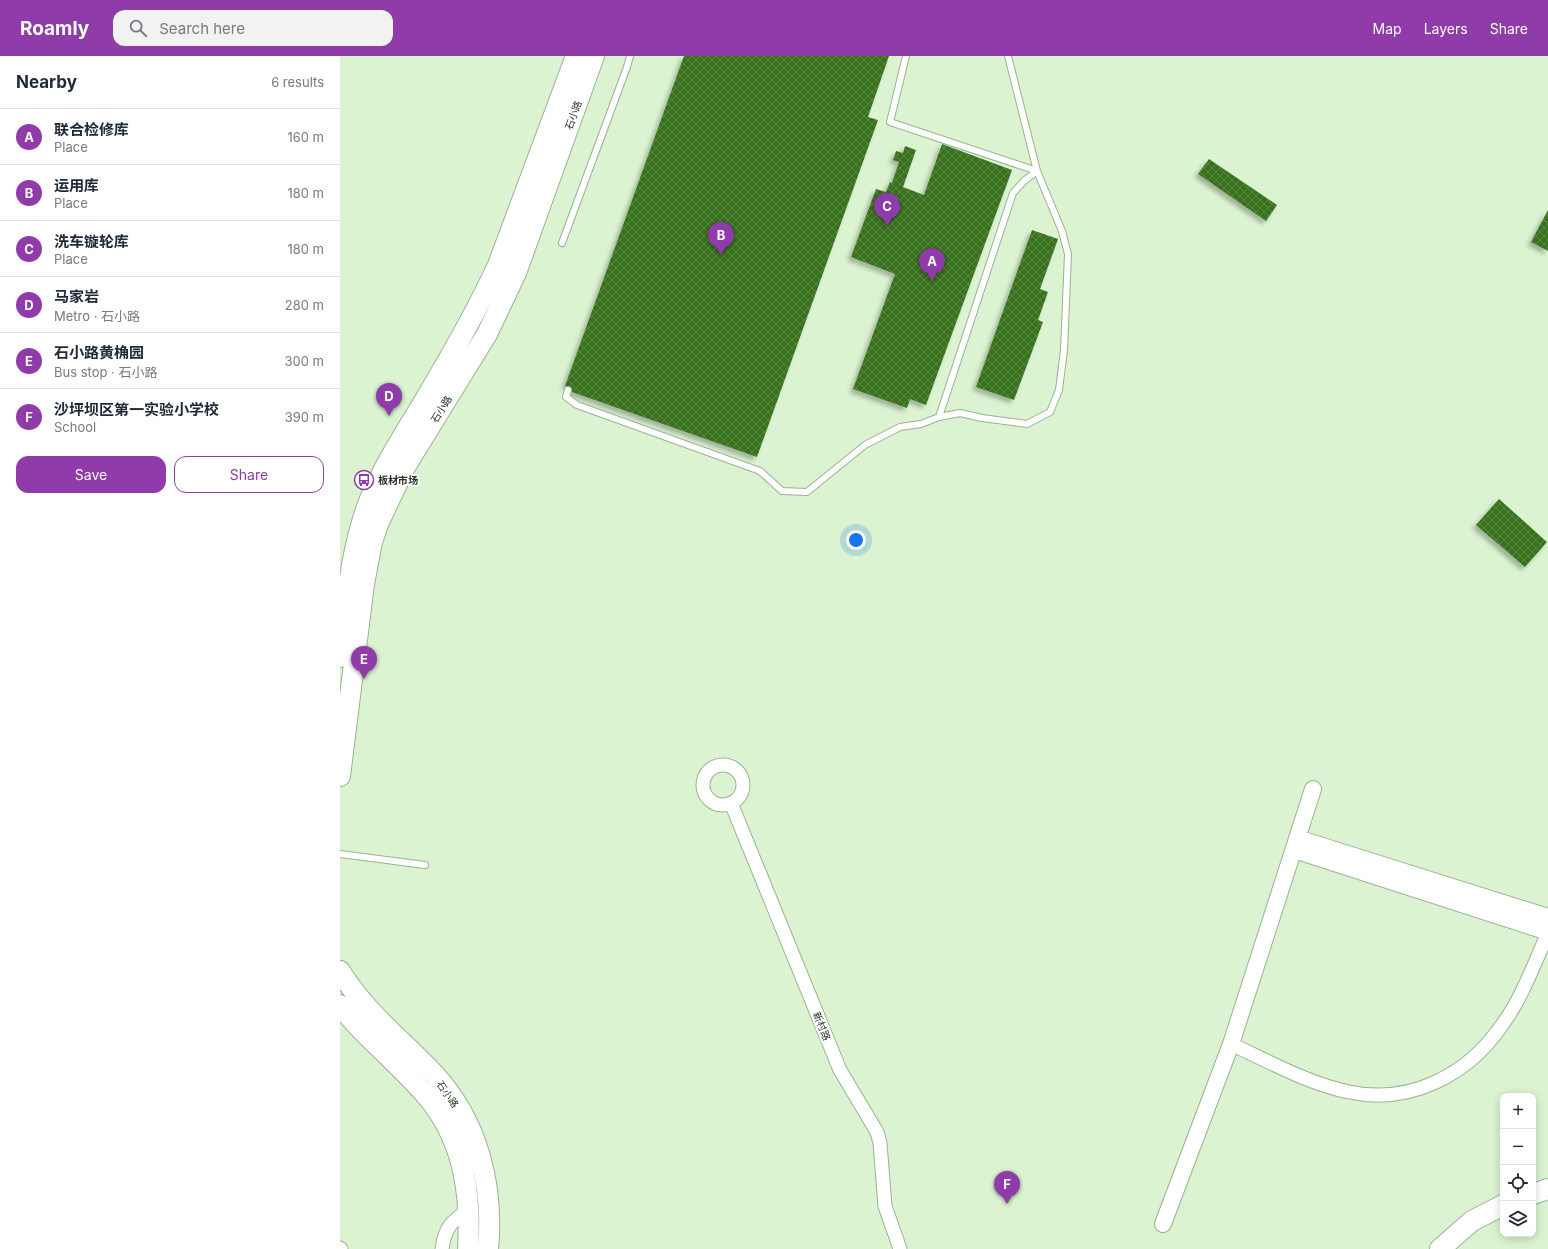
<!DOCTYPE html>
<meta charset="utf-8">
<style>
:root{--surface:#fff;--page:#f2f2f3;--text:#1f2937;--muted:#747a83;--line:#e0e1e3;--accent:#8f3ba9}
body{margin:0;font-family:Inter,"Noto Sans SC",sans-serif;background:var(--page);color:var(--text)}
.controls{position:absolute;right:12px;bottom:12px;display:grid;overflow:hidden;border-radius:8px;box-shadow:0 2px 10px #0003}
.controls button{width:36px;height:36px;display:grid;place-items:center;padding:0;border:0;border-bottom:1px solid var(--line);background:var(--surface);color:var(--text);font:20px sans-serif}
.you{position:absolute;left:516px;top:484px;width:14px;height:14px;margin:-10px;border:3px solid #fff;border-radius:50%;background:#1a73e8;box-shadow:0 0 0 6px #1a73e833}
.badge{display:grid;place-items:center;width:26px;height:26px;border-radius:50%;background:var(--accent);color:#fff;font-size:13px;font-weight:700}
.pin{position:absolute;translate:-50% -33px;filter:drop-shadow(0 1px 2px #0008)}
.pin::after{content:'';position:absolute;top:21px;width:14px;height:12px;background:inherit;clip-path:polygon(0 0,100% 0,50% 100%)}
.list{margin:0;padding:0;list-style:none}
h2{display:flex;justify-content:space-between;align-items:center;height:52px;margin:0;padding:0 16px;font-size:17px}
h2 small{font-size:13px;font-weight:400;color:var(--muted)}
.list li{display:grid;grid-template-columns:26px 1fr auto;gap:12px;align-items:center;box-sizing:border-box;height:56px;padding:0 16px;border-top:1px solid var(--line)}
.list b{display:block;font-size:15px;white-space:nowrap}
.list p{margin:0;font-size:13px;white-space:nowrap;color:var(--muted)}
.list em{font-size:13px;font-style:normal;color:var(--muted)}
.actions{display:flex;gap:8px;padding:12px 16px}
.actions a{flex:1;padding:9px 0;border:1px solid var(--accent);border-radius:12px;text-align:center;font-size:14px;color:var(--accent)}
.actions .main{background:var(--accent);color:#fff}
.icon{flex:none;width:22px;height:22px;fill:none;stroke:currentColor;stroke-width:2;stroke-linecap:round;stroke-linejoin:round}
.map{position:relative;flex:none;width:1208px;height:1193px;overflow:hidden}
header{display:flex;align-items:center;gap:24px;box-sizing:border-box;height:56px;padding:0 20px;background:var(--accent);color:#fff}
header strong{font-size:19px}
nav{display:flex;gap:22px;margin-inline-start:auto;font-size:14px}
.search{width:280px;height:36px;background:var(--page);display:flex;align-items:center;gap:10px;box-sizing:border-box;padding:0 14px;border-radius:12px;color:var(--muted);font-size:15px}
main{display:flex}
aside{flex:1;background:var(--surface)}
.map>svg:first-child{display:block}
.building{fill:url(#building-cross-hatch);filter:url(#shadow)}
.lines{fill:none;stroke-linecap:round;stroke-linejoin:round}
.service-casing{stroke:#9bb293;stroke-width:8}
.minor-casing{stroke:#9bb293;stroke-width:15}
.tertiary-casing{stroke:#9bb293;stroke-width:18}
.primary-casing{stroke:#9bb293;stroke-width:22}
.service{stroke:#fff;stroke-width:6}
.minor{stroke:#fff;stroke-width:13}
.tertiary{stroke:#fff;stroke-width:16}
.primary{stroke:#fff;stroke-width:20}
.labels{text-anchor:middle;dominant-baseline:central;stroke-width:4;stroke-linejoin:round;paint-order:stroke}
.street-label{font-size:10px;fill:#2a3427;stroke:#fff}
.poi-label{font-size:10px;font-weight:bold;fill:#2a3427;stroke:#fff;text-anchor:start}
</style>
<header>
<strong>Roamly</strong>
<div class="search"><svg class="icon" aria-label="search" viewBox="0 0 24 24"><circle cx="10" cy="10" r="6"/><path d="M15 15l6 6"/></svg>Search here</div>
<nav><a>Map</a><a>Layers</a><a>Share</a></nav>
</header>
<main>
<aside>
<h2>Nearby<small>6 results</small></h2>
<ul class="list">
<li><span class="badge">A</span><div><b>联合检修库</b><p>Place</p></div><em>160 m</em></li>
<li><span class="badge">B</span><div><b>运用库</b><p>Place</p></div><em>180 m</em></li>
<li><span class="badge">C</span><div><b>洗车镟轮库</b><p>Place</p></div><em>180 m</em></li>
<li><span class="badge">D</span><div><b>马家岩</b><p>Metro · 石小路</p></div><em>280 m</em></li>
<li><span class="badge">E</span><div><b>石小路黄桷园</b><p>Bus stop · 石小路</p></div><em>300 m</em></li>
<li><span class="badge">F</span><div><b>沙坪坝区第一实验小学校</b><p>School</p></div><em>390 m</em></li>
</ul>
<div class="actions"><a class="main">Save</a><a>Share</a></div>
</aside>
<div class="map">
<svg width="1208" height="1193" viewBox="0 0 1208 1193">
<defs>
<pattern id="building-cross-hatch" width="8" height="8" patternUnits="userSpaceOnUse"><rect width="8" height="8" fill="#39721b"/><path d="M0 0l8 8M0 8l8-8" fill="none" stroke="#5a8644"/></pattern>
<filter id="shadow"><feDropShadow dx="-3.5" dy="3.5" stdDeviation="2" flood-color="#0004"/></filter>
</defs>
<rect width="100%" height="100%" fill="#dbf3d1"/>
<path class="building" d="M344,0h205l-21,61 10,3 -121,337 -185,-65 -1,-5 -6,-1z
M602,88l70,26 -86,235 -16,-6 -3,9 -54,-19 42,-115 -44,-17 25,-68 10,3 4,-10 2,1 7,-21 -6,-2 3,-9 7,2 2,-7 11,4 -13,37 21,8z
M869,103l68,46 -11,16 -68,-47z
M1208,154v41l-17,-9z
M692,174l26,9 -18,50 8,3 -10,28 5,2 -29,78 -38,-13z
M1159,443l48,43 -22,25 -49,-42z"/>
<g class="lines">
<defs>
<path id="service" d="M566,0l-16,66 147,49
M222,187l65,-176 3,-11
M228,334l-2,7 11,8 183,66 22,20 25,1 58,-47 35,-18 21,-3 18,-7 21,-4 22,5 45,6 23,-12 9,-22 5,-40 4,-96 -6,-23 -25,-60 -29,-115
M599,361l74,-224 11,-12 13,-10
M0,798l85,11"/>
<path id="minor" d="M363 729a20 20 0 1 1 40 0a20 20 0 1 1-40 0Z
M391,747l109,267 37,62 3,11 5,63 15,43
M891,988c37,17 78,40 118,48 61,13 119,-17 153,-67 20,-27 32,-61 46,-92
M0,1192l1,1
M102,1193c3,-22 9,-27 27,-40"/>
<path id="tertiary" d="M957,782l251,79
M954,794l254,82
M823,1168l68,-180 82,-255"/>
<path id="primary" d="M0,601c7,-53 10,-108 30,-158 14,-34 34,-64 53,-96 27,-45 53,-90 75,-138l78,-209
M0,720l24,-192 8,-42 6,-18 27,-57 82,-133 29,-61 78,-217
M0,915c24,40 62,69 94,103 44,47 60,112 54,175
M0,949c14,20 34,37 52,55 14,14 29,28 41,44 32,43 38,94 35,145
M1193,1138l15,-5
M1100,1193l32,-28 31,-16"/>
</defs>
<use href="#service" class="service-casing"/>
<use href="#minor" class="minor-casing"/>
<use href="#tertiary" class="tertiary-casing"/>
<use href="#primary" class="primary-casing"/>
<use href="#service" class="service"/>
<use href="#minor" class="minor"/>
<use href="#tertiary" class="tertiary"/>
<use href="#primary" class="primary"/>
</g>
<defs>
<symbol id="bus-ring" viewBox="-11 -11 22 22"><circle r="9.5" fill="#fff" stroke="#8f3ba9" stroke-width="1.5"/><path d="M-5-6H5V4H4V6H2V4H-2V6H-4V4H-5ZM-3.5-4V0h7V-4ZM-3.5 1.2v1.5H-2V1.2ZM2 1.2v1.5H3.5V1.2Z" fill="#8f3ba9"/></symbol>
</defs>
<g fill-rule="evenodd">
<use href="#bus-ring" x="13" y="413" width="22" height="22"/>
</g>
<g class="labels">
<g class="street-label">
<text transform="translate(233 59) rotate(-70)">石小路</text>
<text transform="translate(101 353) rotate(-58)">石小路</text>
<text transform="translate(482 970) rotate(68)">新村路</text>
<text transform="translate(108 1038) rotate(55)">石小路</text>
</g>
<g class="poi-label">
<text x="38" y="424">板材市场</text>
</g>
</g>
</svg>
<div class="controls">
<button>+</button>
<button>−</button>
<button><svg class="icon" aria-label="locate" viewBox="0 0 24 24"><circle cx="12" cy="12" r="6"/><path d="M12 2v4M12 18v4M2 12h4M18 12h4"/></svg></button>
<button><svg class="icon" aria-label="layers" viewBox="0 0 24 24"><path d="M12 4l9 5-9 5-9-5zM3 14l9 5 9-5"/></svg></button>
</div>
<div class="you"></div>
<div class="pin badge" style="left:592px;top:225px">A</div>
<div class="pin badge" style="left:381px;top:199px">B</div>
<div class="pin badge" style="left:547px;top:170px">C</div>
<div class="pin badge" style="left:49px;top:360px">D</div>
<div class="pin badge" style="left:24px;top:623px">E</div>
<div class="pin badge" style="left:667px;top:1148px">F</div>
</div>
</main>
